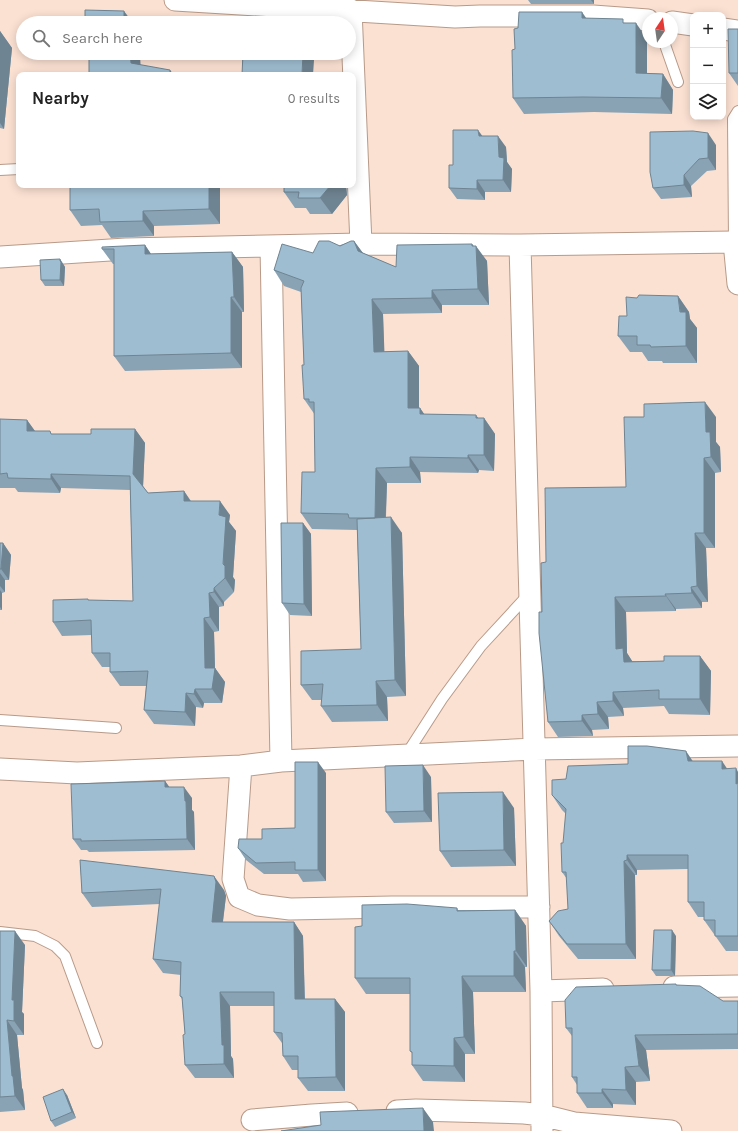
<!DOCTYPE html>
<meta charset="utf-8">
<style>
:root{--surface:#fff;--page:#f2f2f2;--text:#222;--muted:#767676;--line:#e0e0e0}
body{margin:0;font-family:Karla,sans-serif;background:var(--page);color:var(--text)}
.controls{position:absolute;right:12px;top:12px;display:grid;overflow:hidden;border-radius:8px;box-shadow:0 2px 10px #0003}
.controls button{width:36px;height:36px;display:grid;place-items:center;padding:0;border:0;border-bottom:1px solid var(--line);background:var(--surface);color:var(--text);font:20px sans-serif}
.compass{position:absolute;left:642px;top:12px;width:36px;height:36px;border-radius:50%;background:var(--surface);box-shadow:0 2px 10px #0003;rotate:13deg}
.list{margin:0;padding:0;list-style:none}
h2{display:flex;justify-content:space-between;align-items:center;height:52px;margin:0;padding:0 16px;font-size:17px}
h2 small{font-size:13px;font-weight:400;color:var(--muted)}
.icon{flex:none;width:22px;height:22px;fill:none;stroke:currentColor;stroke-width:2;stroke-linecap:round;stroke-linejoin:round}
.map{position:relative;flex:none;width:738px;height:1131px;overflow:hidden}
.search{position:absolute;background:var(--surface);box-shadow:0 2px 10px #0003;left:16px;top:16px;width:340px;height:44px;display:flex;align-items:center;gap:10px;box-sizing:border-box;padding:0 14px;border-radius:22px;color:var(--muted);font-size:15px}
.panel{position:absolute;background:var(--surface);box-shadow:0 2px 10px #0003;left:16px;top:72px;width:340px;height:116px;border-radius:8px}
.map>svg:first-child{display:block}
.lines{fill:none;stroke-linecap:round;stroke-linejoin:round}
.lane-casing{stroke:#b89a89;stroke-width:12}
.street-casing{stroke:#b89a89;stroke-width:23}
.lane{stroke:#fff;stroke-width:10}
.street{stroke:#fff;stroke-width:21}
.wall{fill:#89a3b4}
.shaded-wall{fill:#6f8492}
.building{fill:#9fbdd1;stroke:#6f8492}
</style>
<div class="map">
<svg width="738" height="1131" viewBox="0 0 738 1131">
<rect width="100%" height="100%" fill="#fbe1d2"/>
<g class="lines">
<defs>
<path id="lane" d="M664,42l14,40
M0,170l19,-1
M734,242l-1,-123 5,-8
M0,720l116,8
M406,755l36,-56 39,-53 47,-51
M0,932l35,4 20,10 10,10 32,87"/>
<path id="street" d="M175,0l280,17 25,-1h113l55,4
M351,10l10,234
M672,22l21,3
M723,29l15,2
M520,245l21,746 1,140
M271,247l10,514
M0,257l126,-8 235,-5 159,1 214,-3 4,42
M241,766l-8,113 6,18 19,8 32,4 102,-2h147
M0,769l77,4 164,-7 40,-5 253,-12 204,-3
M674,987l64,-1
M541,991l62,-2
M397,1111l19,-1 108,3 18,2 32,8 97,8
M252,1120l60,-5 35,-2"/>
</defs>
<use href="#lane" class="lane-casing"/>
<use href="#street" class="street-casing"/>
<use href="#lane" class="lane"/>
<use href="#street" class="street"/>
</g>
<path class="wall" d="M528,0h66v4h-63z
M586,18l40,5 21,16v34l16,1 10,16 -1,24 -78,-2 -70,2 -11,-16 2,-49 3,-21z
M738,29v57l-9,-13z
M0,31l12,17 -8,81 -4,-1z
M483,136l23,11 1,15 5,7 -1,23h-26v8l-28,-1 -8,-11 4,-23z
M716,145v25l-9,1 -16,15 1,11 -31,2 -8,-11z
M70,185h150v39l-66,2v10l-43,2 -9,-13 -21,1 -11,-16z
M284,185h62l1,10 -15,19h-22l-4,-6h-11l-11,-16z
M354,241l9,12 33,14 76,-23 15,17 2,44h-47v8l-59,1 1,38 24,-1 11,15v42h1l4,6 52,1 2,3h6l11,16 -1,37 -15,-1 -1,3 -58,-1 1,11h-34l-1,34 16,16 4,163 -19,1 1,24 -56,1 -11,-16 1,-6h-10l-11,-15 60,-36 -4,-119 -45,-1 -11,-16 14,-41v-57l-11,-16v-34l-3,-73 -17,-6 -10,-16 39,-17z
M145,245l6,9 81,-2 11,15 1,45h-2v56l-117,3 -11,-15v-92h-1l-11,-15z
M60,259l5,8 -1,19h-19l-4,-6z
M678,296l11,16 1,7 7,9v35h-34l-1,-2h-14l-6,-9h-12l-12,-16 9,-20 10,-18z
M716,417v25l4,5 1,25 -6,1v75h-9l2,54h-6v6l-26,1v2l-50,1 1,41 5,8h32l36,-5 11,15 -1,44 -41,-1 -5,-8 -41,2 1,8 -16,1 1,12 -17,1 1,6 -35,1 -10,-15 -6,-110 4,-50 80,-75z
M0,419l27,1 8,11 17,3h39l44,-5 10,14 -2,43 5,7 36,-2 7,10 39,14 -1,7 7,9 -3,46 2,3 -1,12 -10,10v4l-5,1v24l-5,1 1,36 10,14 -3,21h-18l-1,5 -7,-1 -1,19 -41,-2 -10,-14 2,-24h-26l-10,-14v-5h-8l-10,-14v-18l-30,1 -9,-14 36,-22 44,1 -3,-111 -69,-2 -1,5 -42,-1 -3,-4h-15z
M303,523l8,11 1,82 -22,-1 -8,-12z
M0,543h3l8,12 -2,25h-4v12l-3,1v17h-2z
M693,761l34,8 11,3v179h-12l-22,-31v-3h-6l-10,-15v-33l-51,1v5h-2l1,84h-58l-19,-23 -10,-15 19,-12 -1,-30 -5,-7 4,-58 -4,-4 -10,-15 14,-16 62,-15z
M326,773v108l-23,1 -5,-8h-34l-18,-14 -8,-12 24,-9 33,-11z
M431,777l1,45 -38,1 -8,-11z
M165,781l4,6 23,11v12l2,2 1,38 -106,2 -2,-2h-6l-8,-11z
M514,808l2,58 -65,1 -11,-16z
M80,860l144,30 2,6 -3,26h71l9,14 2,63h30l10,13v79h-37l-10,-13v-8h-6l-9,-14 -1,-13 -8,-11v-26h-44l1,50 2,3 1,19h-39l-10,-13v-31l-3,-35 -2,-3 1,-21 -18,-2 -10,-14 7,-55 -68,3 -10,-14z
M457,908l1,2h57l11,16 1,41h-2l1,25h-53l2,62h-10v28l-42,-1 -11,-16v-12l-2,-2v-57h-44l-11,-16z
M0,931l25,14 -3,67 2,2v21h-7l5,53 1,2 2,20 -25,2z
M676,936l-1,40h-19l-4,-6z
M677,985l46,16h15v48l-92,1 4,31 -14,1v23l-23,-1v4h-26l-10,-15v-8l-5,-8v-41l-6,-8z
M67,1095l9,23 -21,9 -4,-6z"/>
<path class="shaded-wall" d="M591,0h3v4z
M124,11l9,12h-9z
M582,12l11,16 -11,-10z
M636,23l11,16v49l-11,-15z
M0,31l12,17 -8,81 -4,-6z
M130,53h10l1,22 -10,-12z
M303,53h6l5,7 -1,15h-11z
M170,70l4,5h-4z
M663,74l10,16 -1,24 -11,-16z
M478,130l8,11 -7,-5z
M708,133l8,12v25l-8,-12z
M498,136l8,11 1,15 5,7 -1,23 -8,-12 -4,-23z
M684,175l7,11 1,11 -8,-12z
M477,180l8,12v8l-8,-11z
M209,185h11v39l-11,-15z
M331,185h15l1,10 -15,19 -12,-16z
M143,211l11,15v10l-11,-15z
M354,241l11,15 -7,-5z
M472,244l4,6v-4l11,15 2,44 -11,-16z
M145,245l10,15 -10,-6z
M232,252l11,15 1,45 -10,-15z
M60,259l5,8 -1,19 -4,-6z
M432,290l10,15v8l-10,-15z
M678,296l11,16 1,7 7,9v35l-11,-17z
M231,297l11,15v56l-11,-15z
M372,299l11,15 2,53 -11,-15z
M408,351l11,15v58l-11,-16z
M705,402l11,15v25l4,5 1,25 -10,-15 -5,-25z
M420,408l11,16 -11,-10z
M476,415l8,12v-9l11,16 -1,37 -10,-16z
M27,420l10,14 -10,-3z
M135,429l10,14 -2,45 -10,-14z
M468,455l11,15 -1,3 -10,-15z
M410,457l10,15 1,11 -11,-16z
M704,458l11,15v75l-11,-15z
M376,468l11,15 -2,50 -10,-15z
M51,474l10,14 -1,5 -9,-14z
M184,491l9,14 -9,-4z
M220,501l10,14 -1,7 7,9 -3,46 2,3 -1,12 -9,-14 -6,-63z
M391,517l11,16 4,163 -11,-16z
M303,523l8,11 1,82 -8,-12z
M695,533l11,15 2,54 -11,-16z
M3,543l8,12 -2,25 -8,-11z
M0,573l5,7v12l-5,-6z
M691,587l11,15v6l-10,-15z
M214,588l10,14v4l-10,-14z
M0,590l2,3v17l-2,-3z
M209,593l10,14v24l-9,-14z
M665,594l11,15v2l-10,-15z
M615,597l11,15 1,41 7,11 -10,-2 -8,-13z
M204,618l10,14 1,38v-2l10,14 -3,21 -10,-14 -7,-21z
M700,656l11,15 -1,44 -10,-16z
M376,681l11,16 1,24 -11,-16z
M195,689l9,14 -1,5 -9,-14z
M613,692l10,16 1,8 -11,-15z
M186,693l10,14 -1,19 -10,-14z
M597,702l11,15 1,12 -11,-15z
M582,715l10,15 1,6 -11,-15z
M686,751l10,15 -8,-5z
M722,761l10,15 -10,-7z
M318,762l8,11v108l-8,-11z
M423,765l8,12 1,45 -8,-11z
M736,768l2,4v15l-2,-3z
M165,781l8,11 -8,-5z
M184,787l8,11v12l2,2 1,38 -8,-11 -2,-38z
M503,792l11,16 2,58 -12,-16z
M627,855l10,15v5l-10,-15z
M624,861l11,14 1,84 -10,-15z
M214,876l10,14 2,6 -5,40 -9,-14z
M515,910l11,16 1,41 -11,-16z
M294,922l9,14 2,76 -10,-13z
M672,930l4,6 -1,40 -4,-6z
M15,931l10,14 -3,67 2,2v21l-10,-14 -2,-21z
M514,951l11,16 1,25 -12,-16z
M462,976l11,16 2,62 -11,-17z
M220,992l10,14 1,50 2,3 1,19 -10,-14 -2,-19z
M335,999l10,13v79l-9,-14z
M7,1020l10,15 5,53 1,2 2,20 -10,-14 -3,-20z
M635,1035l11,15 4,31 -11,-15z
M454,1038l11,16v28l-11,-16z
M625,1067l11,15v23l-10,-15z
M63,1089l4,6 9,23 -4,-6z
M602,1089l11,15v4l-11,-15z
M423,1108l10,14 1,9h-10z"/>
<path class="building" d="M85,10l39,1v12h-39z
M519,12h63v6l41,1v4h13v50l27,1 -2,24 -78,-1 -70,1 -1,-48 3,-1 -1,-20 4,-1z
M728,29h10v44h-9z
M89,53h41l1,10 39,7v5h-81z
M243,53h60l-1,22h-60z
M453,130h25l1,6h19l1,21 5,1 -1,22h-26v9l-28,-1v-23h4z
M693,131l15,2v25l-9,1 -15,16v10l-31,3 -3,-16v-40z
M70,185h139v24l-66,2v10l-43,1 -1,-13 -29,1z
M284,185h47l-11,13h-22l1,-6h-15z
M319,241h10l11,5 11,-5h3l4,10 38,16 1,-22 75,-1v2h4l2,43 -46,1v8l-60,1 2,53 34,-1v57h12v6l56,1v3h8v37h-16v3l-58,-1v10l-34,1 -1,50h-26l-1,-4 -47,-1 1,-41h13l-1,-70h-5v-3h-5l-2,-34h2l-3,-77 3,-7 -30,-11 8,-26 31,9z
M145,245v9l87,-2 2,45h-3v56l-117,3v-107h-12v-2z
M60,259v2l1,1 -1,18h-19l-1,-20z
M639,295l39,1 2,16h6v34l-35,1 -1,-2h-13v-9h-19l1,-20h8l-1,-19 11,1z
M705,402l1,30h4l1,25 -7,1v75h-9l2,53 -6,1 1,6 -27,1 1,2 -51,1 1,52 7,-1 1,14 40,-1v-5h36v43h-41v-9l-46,2v9l-16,1 1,12 -16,1v6l-34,1 -9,-89v-21h3l-1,-49 5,-1 -1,-74 81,-1 -2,-70h20v-13z
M0,419l27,1v11h23l1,3h40v-5h44l-2,45 15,19 36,-2v10h36l-1,14 7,2 -3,47 2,2v12l-11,10v4l-5,1 1,24 -6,1 1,50h10l-3,21h-17l-1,5 -8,-1 -1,19 -41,-2 4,-39 -38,1v-19h-18l-1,-33 -38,2v-22l35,-1v1l45,1 -3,-125 -79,-2v5l-43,-1 -1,-5 -7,1z
M391,517l4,163 -19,1 1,24 -56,1 2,-22 -22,1v-34l60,-2 -4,-130z
M281,523h22l1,81 -22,-1z
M0,543h3l-2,26h-1z
M628,746h19l39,5 2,10h34v8l14,-1v16l2,-1v153h-23v-16h-11v-18h-16v-47h-61v5l-3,1 2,83h-59l-18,-23 9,-10 10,-2 -2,-37h-4l-1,-29h2l3,-34 -14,-14v-15l14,-1 2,-13 60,-2z
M295,762h23v108h-23v-8l-39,1 -18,-15 1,-9h23v-10l33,-1z
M423,765l1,46 -38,1 -1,-46z
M165,781v6h19l1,14h1l1,38 -106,2v-2h-8l-2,-55z
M503,792l1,58 -64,1 -2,-58z
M80,860l134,16 2,6 -4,40h82l1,77h40l1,78 -38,1v-22h-15l-1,-23 -8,-1v-40h-54l2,53h2v19l-39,1 -2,-30 2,-1 -3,-37 -2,-1 1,-34 -28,-3 8,-70 -79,4z
M407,904l50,4v3l58,-1 1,41h-2v25h-52l2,61 -10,1v28l-42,-1v-13l-2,-1v-73h-55v-51l7,-1v-21z
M654,930h18l-1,40h-19z
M0,931h15l-3,69h2v21l-7,-1 5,56h1l2,20 -15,1z
M676,984v1l24,1 23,15h15v33l-103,1 4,31 -14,1 1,23 -24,-1v4h-25v-16h-5v-49h-6l-1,-28 11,-13z
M63,1089l9,23 -21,9 -8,-24z
M423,1108l1,23h-143l40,-6 -1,-13z"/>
</svg>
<div class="controls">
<button>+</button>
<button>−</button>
<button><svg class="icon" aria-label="layers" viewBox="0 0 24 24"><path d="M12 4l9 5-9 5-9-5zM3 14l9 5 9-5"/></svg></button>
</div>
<svg class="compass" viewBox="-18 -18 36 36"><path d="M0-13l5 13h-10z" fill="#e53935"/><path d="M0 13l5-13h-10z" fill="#767676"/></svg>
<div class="search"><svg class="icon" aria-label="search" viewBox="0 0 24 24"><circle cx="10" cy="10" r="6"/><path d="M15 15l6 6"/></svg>Search here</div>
<section class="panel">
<h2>Nearby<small>0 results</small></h2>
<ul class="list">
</ul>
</section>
</div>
